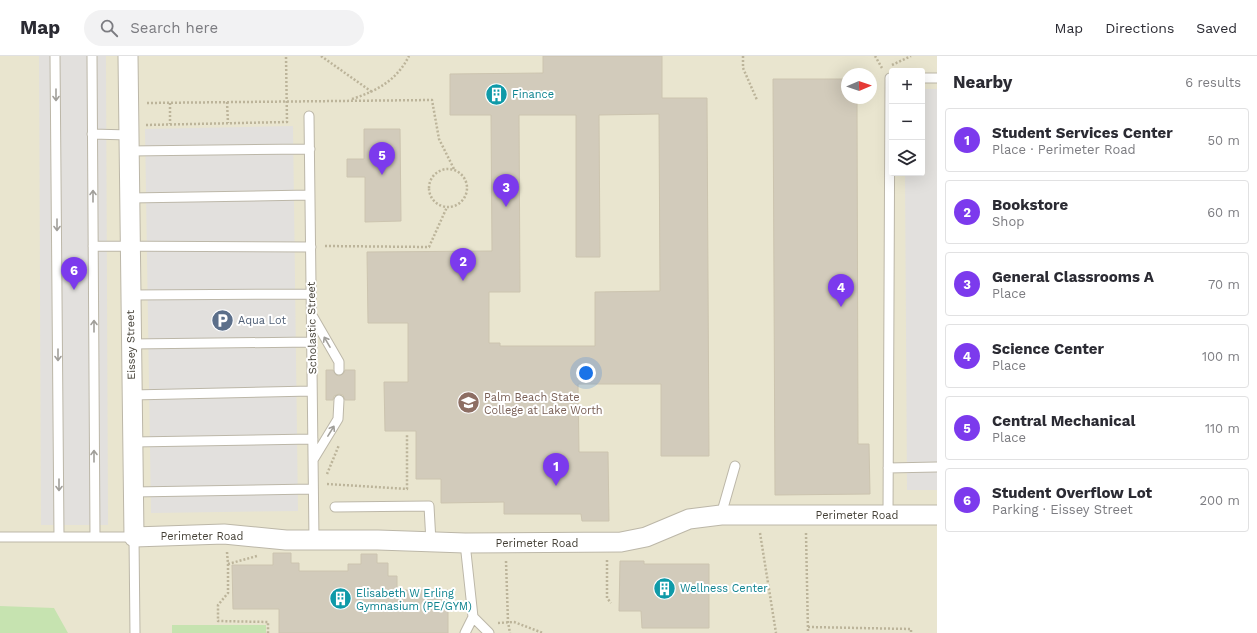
<!DOCTYPE html>
<meta charset="utf-8">
<style>
:root{--surface:#fff;--page:#f2f2f3;--text:#2b2b33;--muted:#7c7c81;--line:#e1e1e2;--accent:#7c3aed}
body{margin:0;font-family:"Work Sans",sans-serif;background:var(--page);color:var(--text)}
.controls{position:absolute;right:12px;top:12px;display:grid;overflow:hidden;border-radius:4px;box-shadow:0 4px 16px #0002}
.controls button{width:36px;height:36px;display:grid;place-items:center;padding:0;border:0;border-bottom:1px solid var(--line);background:var(--surface);color:var(--text);font:20px sans-serif}
.compass{position:absolute;left:841px;top:12px;width:36px;height:36px;border-radius:50%;background:var(--surface);box-shadow:0 4px 16px #0002;rotate:88deg}
.you{position:absolute;left:586px;top:317px;width:14px;height:14px;margin:-10px;border:3px solid #fff;border-radius:50%;background:#1a73e8;box-shadow:0 0 0 6px #1a73e833}
.badge{display:grid;place-items:center;width:26px;height:26px;border-radius:50%;background:var(--accent);color:#fff;font-size:13px;font-weight:700}
.pin{position:absolute;translate:-50% -33px;filter:drop-shadow(0 1px 2px #0008)}
.pin::after{content:'';position:absolute;top:21px;width:14px;height:12px;background:inherit;clip-path:polygon(0 0,100% 0,50% 100%)}
.list{margin:0;padding:0;list-style:none}
h2{display:flex;justify-content:space-between;align-items:center;height:52px;margin:0;padding:0 16px;font-size:17px}
h2 small{font-size:13px;font-weight:400;color:var(--muted)}
.list li{display:grid;grid-template-columns:26px 1fr auto;gap:12px;align-items:center;box-sizing:border-box;height:64px;margin:0 8px 8px;padding:0 8px;border:1px solid var(--line);border-radius:4px}
.list b{display:block;font-size:15px;white-space:nowrap}
.list p{margin:0;font-size:13px;white-space:nowrap;color:var(--muted)}
.list em{font-size:13px;font-style:normal;color:var(--muted)}
.icon{flex:none;width:22px;height:22px;fill:none;stroke:currentColor;stroke-width:2;stroke-linecap:round;stroke-linejoin:round}
.map{position:relative;flex:none;width:937px;height:577px;overflow:hidden}
header{display:flex;align-items:center;gap:24px;box-sizing:border-box;height:56px;padding:0 20px;background:var(--surface);border-bottom:1px solid var(--line)}
header strong{font-size:19px}
nav{display:flex;gap:22px;margin-inline-start:auto;font-size:14px}
.search{width:280px;height:36px;background:var(--page);display:flex;align-items:center;gap:10px;box-sizing:border-box;padding:0 14px;border-radius:22px;color:var(--muted);font-size:15px}
main{display:flex}
aside{flex:1;background:var(--surface)}
.map>svg:first-child{display:block}
.education{fill:#e9e5cf;fill-rule:evenodd}
.green{fill:#c6e3b0}
.parking{fill:#e2e0dd}
.building{fill:#d2cbbb;stroke:#ccc4af;fill-rule:evenodd}
.lines{fill:none;stroke-linecap:round;stroke-linejoin:round}
.lane-casing{stroke:#bcb7a8;stroke-width:11}
.street-casing{stroke:#bcb7a8;stroke-width:21}
.path{stroke:#bcb49a;stroke-width:2.5;stroke-dasharray:2 2;stroke-linecap:butt}
.lane{stroke:#fff;stroke-width:9}
.street{stroke:#fff;stroke-width:19}
.oneway{stroke:#a19f9a}
.labels{text-anchor:middle;dominant-baseline:central;stroke-width:4;stroke-linejoin:round;paint-order:stroke}
.culture-label{font-size:11px;fill:#0d838f;stroke:#fff;text-anchor:start}
.service-label{font-size:11px;fill:#4e5e75;stroke:#fff;text-anchor:start}
.street-label{font-size:11px;fill:#433f35;stroke:#fff}
.education-label{font-size:11px;fill:#785e54;stroke:#fff;text-anchor:start}
</style>
<header>
<strong>Map</strong>
<div class="search"><svg class="icon" aria-label="search" viewBox="0 0 24 24"><circle cx="10" cy="10" r="6"/><path d="M15 15l6 6"/></svg>Search here</div>
<nav><a>Map</a><a>Directions</a><a>Saved</a></nav>
</header>
<main>
<div class="map">
<svg width="937" height="577" viewBox="0 0 937 577">
<rect width="100%" height="100%" fill="#f1efe5"/>
<path class="education" d="M0,0h937v577h-937zM892,15h30v102h-30zM847,18h24v24h-24z"/>
<path class="green" d="M0,550l54,2 14,25h-68z
M172,569h94v8h-94z"/>
<path class="parking" d="M39,0h67l2,469h-67z
M922,33h15v401h-30l-2,-317h17z
M293,70l5,385 -147,2 -6,-384z"/>
<path class="building" d="M543,0h119v42h45l2,358h-48v-72h-83l1,68h29l1,69h-27l-1,-7h-77v-12l-63,1v-24h-25v-48h-31l-1,-49h24v-59h-40l-1,-71 125,-1 -1,-136h-41v-41l93,-1zM659,58l1,177 -65,1v54h-95v-3h-11v-51h31l-1,-177h57v142h24l-1,-142z
M773,23h74v19h10l1,346h11l1,50 -95,1z
M364,73h36l1,92 -36,1v-45h-18v-18h17z
M326,314h7l3,5 3,1 5,-3 1,-3h10v30h-10l-2,-5 -4,-1 -5,2 -1,4h-7z
M273,497h18v10h8v8h49v-7h13v-10h16v9h11v13h9v14h51v43h-169v-24h-46l-1,-44h41z
M620,505h24v3h65v64h-67l-1,-17h-22z"/>
<g class="lines">
<defs>
<path id="lane" d="M55,0l4,481
M92,0l3,481
M922,22h15
M309,60l5,424
M92,78l37,1
M129,95l181,-2
M130,142l180,-3
M93,190l218,1
M131,239l180,-1
M313,261l26,45v8
M131,288l181,-2
M132,339l180,-4
M133,386l180,-3
M313,404l25,-41 1,-19
M888,412l49,-1
M133,436l180,-3
M335,451l94,-1 2,36
M721,459l14,-49
M888,459l2,-437h2
M0,481h134l1,96
M465,487l8,74 -8,16
M473,561l16,16"/>
<path id="street" d="M128,0l6,481 90,-3 62,6h92l87,3 156,-1 25,-5 43,-18 32,-4h216"/>
</defs>
<use href="#lane" class="lane-casing"/>
<use href="#street" class="street-casing"/>
<path class="path" d="M321,0l51,36
M743,0v12l14,32
M875,0l7,12
M892,9l19,-9
M352,43c25,-8 45,-19 57,-43
M227,46l1,21
M147,47l285,-3 7,39 15,30
M170,47v21
M146,69l141,-3 -1,-66
M429 132a19 19 0 1 1 38 0a19 19 0 1 1-38 0Z
M325,190l104,1 18,-40
M327,418l12,-29
M327,428l80,5v-54
M760,477l16,100
M806,477l2,100
M227,496l1,12 29,-8
M607,504v38l4,5
M506,505l2,61 2,11
M228,508v29l-10,12v16l50,1v11
M498,567l16,-1 29,11
M808,571l103,2v4"/>
<use href="#lane" class="lane"/>
<use href="#street" class="street"/>
</g>
<defs><path id="oneway-shaft" d="M-6 0H5M1.5-3L5.5 0L1.5 3" fill="none" stroke-width="1.6" stroke-linecap="round" stroke-linejoin="round"/></defs>
<g class="oneway">
<use href="#oneway-shaft" transform="translate(56 39) rotate(90)"/>
<use href="#oneway-shaft" transform="translate(93 140) rotate(-90)"/>
<use href="#oneway-shaft" transform="translate(57 169) rotate(90)"/>
<use href="#oneway-shaft" transform="translate(94 270) rotate(-90)"/>
<use href="#oneway-shaft" transform="translate(327 286) rotate(-120)"/>
<use href="#oneway-shaft" transform="translate(58 299) rotate(90)"/>
<use href="#oneway-shaft" transform="translate(331 375) rotate(-58)"/>
<use href="#oneway-shaft" transform="translate(94 400) rotate(-90)"/>
<use href="#oneway-shaft" transform="translate(59 429) rotate(90)"/>
</g>
<defs>
<symbol id="building-disc" viewBox="-11 -11 22 22"><circle r="9.5" fill="#0f9aa8" stroke="#fff"/><path d="M-4-6H4V6H1V3H-1V6H-4ZM-2.5-4.3h1.7v1.8h-1.7ZM.8-4.3h1.7v1.8H.8ZM-2.5-1h1.7V.8h-1.7ZM.8-1h1.7V.8H.8Z" fill="#fff"/></symbol>
<symbol id="parking-disc" viewBox="-11 -11 22 22"><circle r="9.5" fill="#5c6f8a" stroke="#fff"/><path d="M-3.5-5.5H1a3.5 3.5 0 0 1 0 7H-1V5.5H-3.5ZM-1-3.4V-.6H.8a1.4 1.4 0 0 0 0-2.8Z" fill="#fff"/></symbol>
<symbol id="university-disc" viewBox="-11 -11 22 22"><circle r="9.5" fill="#8d6e63" stroke="#fff"/><path d="M0-5L7-2L0 1L-7-2ZM-4 1L0 2.5L4 1V4Q0 6-4 4Z" fill="#fff"/></symbol>
</defs>
<g fill-rule="evenodd">
<use href="#building-disc" x="484" y="26" width="25" height="25"/>
<use href="#parking-disc" x="210" y="252" width="25" height="25"/>
<use href="#university-disc" x="456" y="334" width="25" height="25"/>
<use href="#building-disc" x="652" y="520" width="25" height="25"/>
<use href="#building-disc" x="328" y="530" width="25" height="25"/>
</g>
<g class="labels">
<g class="culture-label">
<text x="512" y="38">Finance</text>
<text x="680" y="532">Wellness Center</text>
<text x="356" y="537">Elisabeth W Erling<tspan x="356" dy="13">Gymnasium (PE/GYM)</tspan></text>
</g>
<g class="service-label">
<text x="238" y="264">Aqua Lot</text>
</g>
<g class="street-label">
<text transform="translate(312 272) rotate(-91)">Scholastic Street</text>
<text transform="translate(131 289) rotate(-91)">Eissey Street</text>
<text x="857" y="459">Perimeter Road</text>
<text x="202" y="480">Perimeter Road</text>
<text x="537" y="487">Perimeter Road</text>
</g>
<g class="education-label">
<text x="484" y="341">Palm Beach State<tspan x="484" dy="13">College at Lake Worth</tspan></text>
</g>
</g>
</svg>
<div class="controls">
<button>+</button>
<button>−</button>
<button><svg class="icon" aria-label="layers" viewBox="0 0 24 24"><path d="M12 4l9 5-9 5-9-5zM3 14l9 5 9-5"/></svg></button>
</div>
<svg class="compass" viewBox="-18 -18 36 36"><path d="M0-13l5 13h-10z" fill="#e53935"/><path d="M0 13l5-13h-10z" fill="#7c7c81"/></svg>
<div class="you"></div>
<div class="pin badge" style="left:556px;top:430px">1</div>
<div class="pin badge" style="left:463px;top:225px">2</div>
<div class="pin badge" style="left:506px;top:151px">3</div>
<div class="pin badge" style="left:841px;top:251px">4</div>
<div class="pin badge" style="left:382px;top:119px">5</div>
<div class="pin badge" style="left:74px;top:234px">6</div>
</div>
<aside>
<h2>Nearby<small>6 results</small></h2>
<ul class="list">
<li><span class="badge">1</span><div><b>Student Services Center</b><p>Place · Perimeter Road</p></div><em>50 m</em></li>
<li><span class="badge">2</span><div><b>Bookstore</b><p>Shop</p></div><em>60 m</em></li>
<li><span class="badge">3</span><div><b>General Classrooms A</b><p>Place</p></div><em>70 m</em></li>
<li><span class="badge">4</span><div><b>Science Center</b><p>Place</p></div><em>100 m</em></li>
<li><span class="badge">5</span><div><b>Central Mechanical</b><p>Place</p></div><em>110 m</em></li>
<li><span class="badge">6</span><div><b>Student Overflow Lot</b><p>Parking · Eissey Street</p></div><em>200 m</em></li>
</ul>
</aside>
</main>
